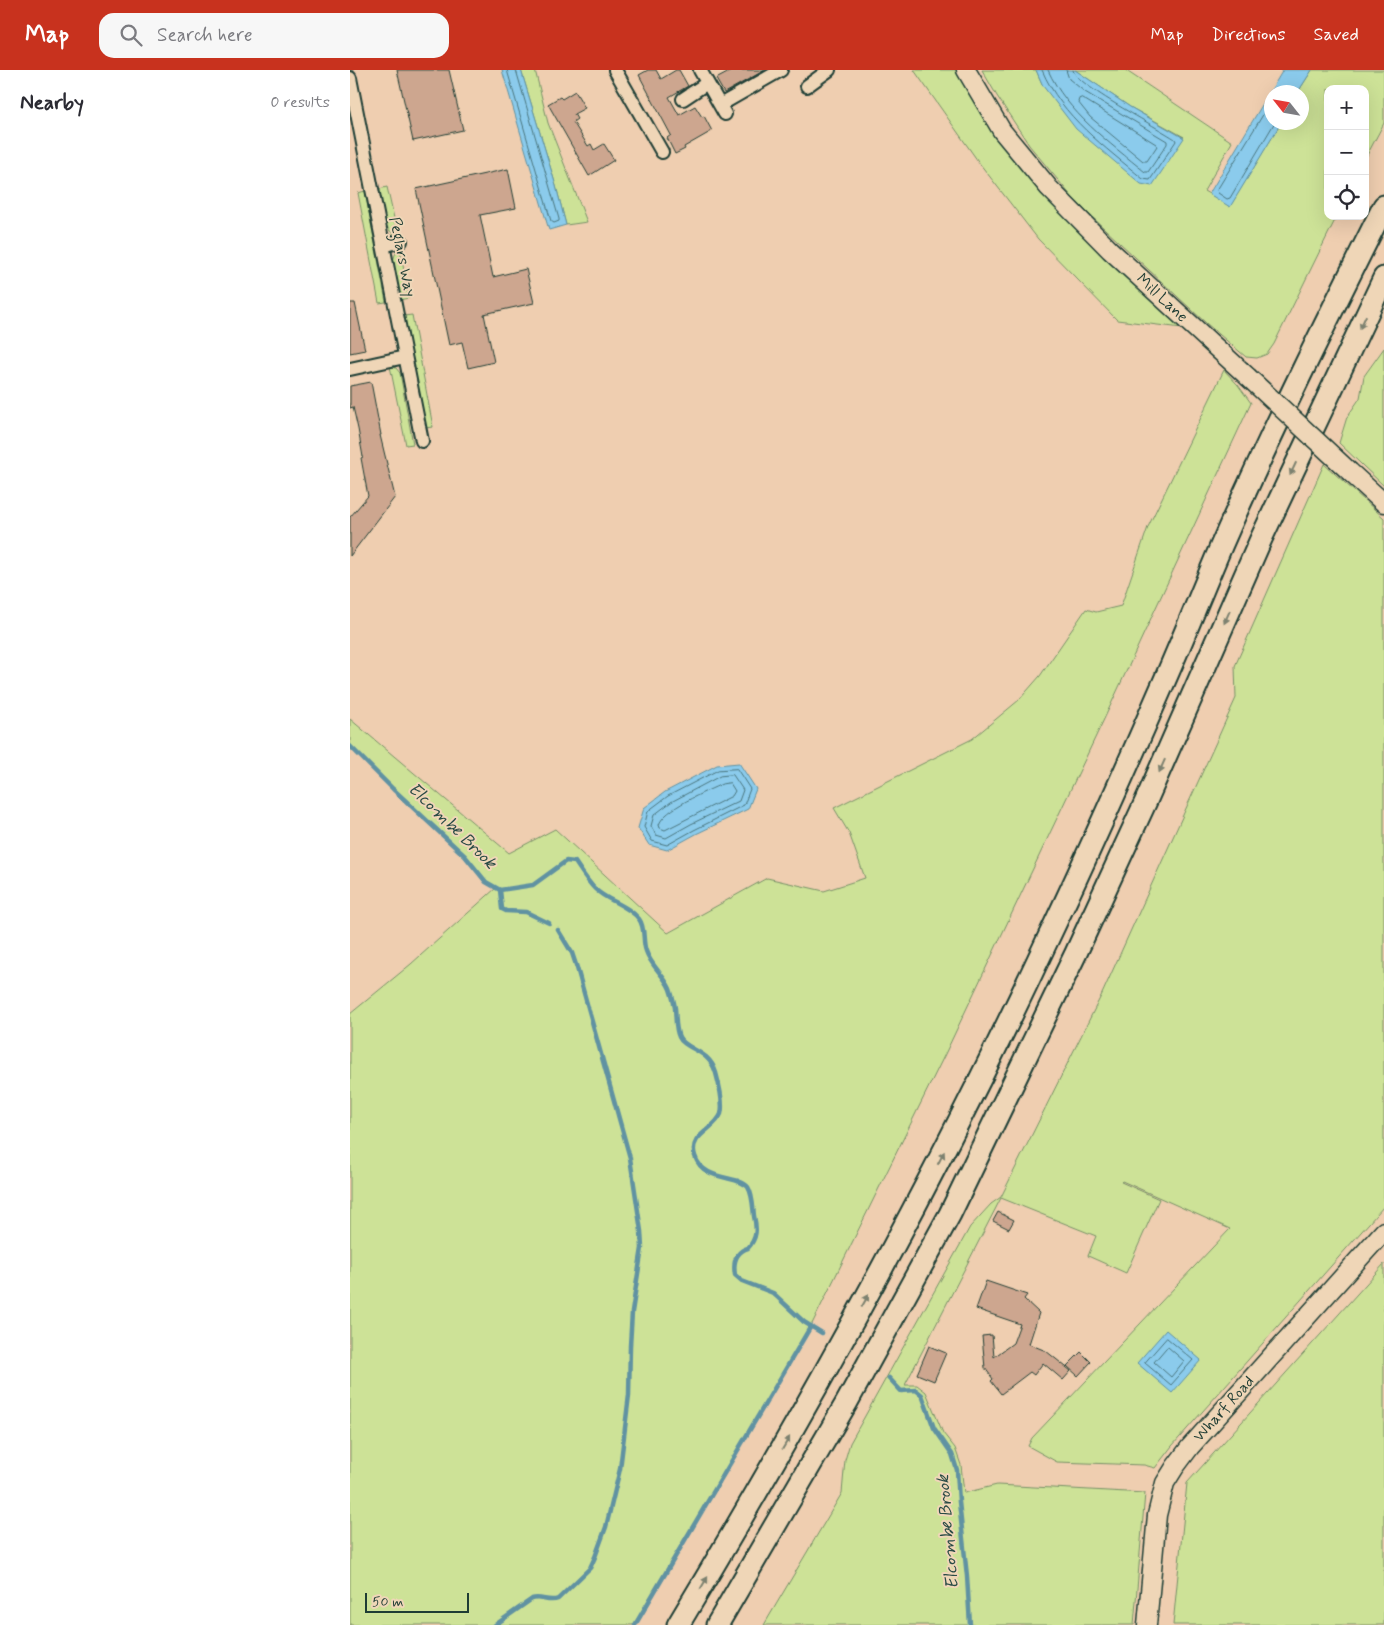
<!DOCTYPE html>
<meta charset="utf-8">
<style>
:root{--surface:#fff;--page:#f7f7f7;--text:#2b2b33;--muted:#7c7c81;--line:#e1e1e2;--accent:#c8321e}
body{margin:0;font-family:Mynerve,sans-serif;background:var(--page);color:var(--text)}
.controls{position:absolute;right:15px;top:15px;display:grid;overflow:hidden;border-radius:10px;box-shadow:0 5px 20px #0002}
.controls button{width:45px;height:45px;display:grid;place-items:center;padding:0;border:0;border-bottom:1px solid var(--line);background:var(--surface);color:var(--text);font:25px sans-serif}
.compass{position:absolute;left:914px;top:15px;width:45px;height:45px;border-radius:50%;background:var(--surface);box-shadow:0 5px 20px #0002;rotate:301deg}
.scale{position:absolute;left:15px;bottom:12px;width:104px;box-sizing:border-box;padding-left:5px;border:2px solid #1f3d34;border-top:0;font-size:14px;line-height:18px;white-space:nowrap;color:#1f3d34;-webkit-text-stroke:4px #efd6b7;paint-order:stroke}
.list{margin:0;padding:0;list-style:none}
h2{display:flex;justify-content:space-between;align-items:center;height:65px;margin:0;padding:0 20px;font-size:21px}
h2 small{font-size:16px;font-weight:400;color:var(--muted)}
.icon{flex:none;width:28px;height:28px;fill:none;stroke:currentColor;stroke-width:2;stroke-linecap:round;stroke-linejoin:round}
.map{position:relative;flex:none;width:1034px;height:1555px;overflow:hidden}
header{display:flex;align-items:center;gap:30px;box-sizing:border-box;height:70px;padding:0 25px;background:var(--accent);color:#fff}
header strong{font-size:24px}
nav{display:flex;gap:28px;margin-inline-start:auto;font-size:18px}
.search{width:350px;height:45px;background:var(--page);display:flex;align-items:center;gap:12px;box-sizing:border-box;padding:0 18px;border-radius:15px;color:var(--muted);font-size:19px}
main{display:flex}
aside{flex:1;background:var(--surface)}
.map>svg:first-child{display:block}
.green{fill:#cde297;stroke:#769066}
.water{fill:#8bcbec;stroke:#6092a2}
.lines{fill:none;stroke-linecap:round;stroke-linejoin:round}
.shore{stroke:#4a767e;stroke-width:1}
.stream{stroke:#6092a2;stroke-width:4.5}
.building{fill:#cda68f;stroke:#1f3d34}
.street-casing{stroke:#1f3d34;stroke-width:16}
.secondary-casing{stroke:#1f3d34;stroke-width:21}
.highway-casing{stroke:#1f3d34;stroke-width:25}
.street{stroke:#efd6b7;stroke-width:12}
.secondary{stroke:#efd6b7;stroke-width:18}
.highway{stroke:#efd6b7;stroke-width:21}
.secondary-bridge-casing{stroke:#1f3d34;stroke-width:21;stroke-linecap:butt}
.secondary-bridge{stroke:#efd6b7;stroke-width:18}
.oneway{fill:#7d826f}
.labels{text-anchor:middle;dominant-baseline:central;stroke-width:4;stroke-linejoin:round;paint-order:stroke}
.street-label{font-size:16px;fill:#1f3d34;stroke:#efd6b7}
.water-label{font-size:18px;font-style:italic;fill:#2a4b46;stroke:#efd6b7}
</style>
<header>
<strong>Map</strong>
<div class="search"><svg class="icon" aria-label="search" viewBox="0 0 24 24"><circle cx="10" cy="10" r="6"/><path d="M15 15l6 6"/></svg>Search here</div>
<nav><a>Map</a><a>Directions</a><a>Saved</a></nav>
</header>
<main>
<aside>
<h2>Nearby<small>0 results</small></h2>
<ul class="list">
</ul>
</aside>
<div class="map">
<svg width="1034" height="1555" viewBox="0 0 1034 1555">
<rect width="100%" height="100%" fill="#efceb0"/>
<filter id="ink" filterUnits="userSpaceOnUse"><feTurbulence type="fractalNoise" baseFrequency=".02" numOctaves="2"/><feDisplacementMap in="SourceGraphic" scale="10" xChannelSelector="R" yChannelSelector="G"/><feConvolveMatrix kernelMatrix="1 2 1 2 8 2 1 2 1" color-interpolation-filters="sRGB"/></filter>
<g filter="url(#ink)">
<path class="green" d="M171,0h14l13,53 39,99 -21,3 -10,-39z
M564,0h43l8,16 57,84 42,44 118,114 -65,-8 -79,-81 -58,-75z
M632,0h54l7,16 141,51 -54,-30 -55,-37h50l107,72 -28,49 26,15 51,-83 21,-1v-30h-4l14,-22h72v53l-19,36v-70h-37v127h9l-63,128 -7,10 -10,4 -11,-1 -39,-33 -116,-108 -19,-19 -43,-52 -32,-49z
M37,117l11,49c-17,-5 -16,-32 -19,-47z
M15,121l21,111 -7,1 -21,-110z
M50,179l9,49 -10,2c-2,-14 -13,-42 1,-51z
M62,245l21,112 -8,1 -21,-112z
M1034,278v138l-45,-43 8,-26 13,-19 4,-22z
M40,296l6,2 4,5 13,71 -7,1z
M874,300l14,15 13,18 -145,312 -160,337 -135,274 -176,299h-285v-611l61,-50 85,-76 -10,-6 -21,-26 -72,-67 -43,-43v-27l159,134 46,-24 113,104 99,-55 57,13 41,-13 -16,-45 -15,-25 138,-69 47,-39 21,-24 46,-67 10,3 25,-6 27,-79z
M974,394l60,54v688l-212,240 -17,22 -11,-3 -87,-3 -29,-16 4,-8 198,-209 -108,-48 -1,1 38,17 -33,74 -38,-17 8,-20 -95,-38 -96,187h12l9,7 17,41 12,15 6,17 3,28 33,-8 148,8 -11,132h-370l78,-132 3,-33 5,-17 120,-216 21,-23 10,-7 101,-203 134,-296 -1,-32z
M1034,1194v361h-211l14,-142z"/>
<path class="water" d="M152,0h19l35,116 10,39 -17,5z
M686,0h39l55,37 54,31 -32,48 -11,-2 -65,-55 -33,-43z
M933,0h29l-14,22h-26v30l9,1 -51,84 -21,-13z
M389,693l17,26 -8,20 -52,25 -29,16 -18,-5 -11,-17 6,-20 21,-16 52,-27z
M816,1260l35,30 -29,33 -35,-30z"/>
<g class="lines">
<path class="shore" d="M157,0l44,151 3,2 5,-2v-2l-43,-149
M692,0c20,47 63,77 101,109l7,1 26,-39 -1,-2c-16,-11 -101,-55 -102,-69
M698,0c19,43 62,73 97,102h3l19,-28v-3l-82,-49 -16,-13 -3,-9
M732,28l74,46 1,2 -10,15h-4l-53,-44 -12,-15 1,-3z
M922,30l-55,90 1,3 9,6 3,-1 45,-76
M387,699l13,20 -6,16 -50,25 -27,15 -15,-4 -8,-14 4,-16 20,-15 50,-26z
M383,705l10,15 -4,11 -48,23 -25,14 -10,-3 -5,-9 3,-11 17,-13 49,-26z
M380,713l5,8 -3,5 -67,34 -5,-2 -1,-3c4,-16 48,-34 63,-41z
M817,1268l26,22 -22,25 -26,-22z
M818,1277l16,14 -13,16 -17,-15 12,-14z"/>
<path class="stream" d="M0,676l43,43 72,67 21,26 14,8 33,-5 33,-24 9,1c6,9 13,20 20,27 12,12 33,16 44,30 7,9 3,22 7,32 5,15 18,24 24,38 2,6 4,13 5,19 1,9 0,21 4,29 6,13 30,12 37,36 3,11 8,30 5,41 -6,16 -33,21 -26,42 8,26 44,19 53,31 5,8 5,21 6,29 3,13 3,22 -6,32 -13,4 -15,15 -13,27l7,6 31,12 31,29 18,11
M150,820l2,19 4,2 20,1 23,11
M539,1308l12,13 15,-1 6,5 12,33 18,26 5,16 2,32 8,74 3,49
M145,1555l37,-26c9,-3 17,4 26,0l32,-31 5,-11 11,-30 14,-58 9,-74 1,-49 2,-34 10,-64 -1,-17 -11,-73 -53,-190 -5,-15 -14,-23
M285,1555l176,-299"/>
</g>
<path class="building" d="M47,0h52l14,60 -50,11z
M298,0h8l5,9 15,-9h3l9,16 -19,11 10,18 16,-9 7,11 2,-1 8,15 -28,16 1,2 -10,5 -8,-16 4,-3 -32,-60z
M383,0h32l-41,23 -8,-14z
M225,21l10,17 -11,6 3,5 -4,3 15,24 3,-2 3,6 10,-6 10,16 -25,16 -41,-72 12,-7 2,2z
M158,99l8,39 -36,7 13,62 33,-8 8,34 -50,11 10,48 -26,6 -6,-26 -13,3 -33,-156z
M0,233h5l10,47 -15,3z
M21,312l10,53h-1l15,62 -45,59v-39l18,-21 -7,-38 2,-1 -5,-28 -5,-22 -3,1v-22z
M648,1142l16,8 -5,9 -16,-8z
M636,1211l41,14 -3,4 15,14 -10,31 17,7 25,20 -8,9 -20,-17 -9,12 -4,-3 -29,22 -10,-13 2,-2 -8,-11 -3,-32 10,-1 2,22 19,-14 7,-19 -44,-15z
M579,1276l17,7 -12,28 -17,-7z
M731,1282l10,10 -13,14 -11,-10z"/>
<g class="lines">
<defs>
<path id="street" d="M265,0l47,82
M350,0l25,44
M0,8l72,363
M457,16l22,-16
M333,29l24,-16
M370,35l61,-35
M33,176l18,-5
M0,299l55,-12"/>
<path id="secondary" d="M616,0l36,61 47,57 61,62 138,127
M1000,402l34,31
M797,1555l10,-110 8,-32 10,-16 15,-20 194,-216"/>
<path id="highway" d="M328,1555c133,-221 258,-447 367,-680 40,-84 78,-169 115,-254 22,-49 41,-98 62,-147 50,-114 106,-226 162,-338
M367,1555l130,-223 103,-188 126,-261 70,-152 115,-262 123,-261"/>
</defs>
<use href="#street" class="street-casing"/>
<use href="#secondary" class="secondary-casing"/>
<use href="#highway" class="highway-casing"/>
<use href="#street" class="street"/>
<use href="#secondary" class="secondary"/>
<use href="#highway" class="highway"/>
<defs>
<path id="secondary-bridge" d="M898,307l102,95"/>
</defs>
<use href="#secondary-bridge" class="secondary-bridge-casing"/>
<use href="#secondary-bridge" class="secondary-bridge"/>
</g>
<defs><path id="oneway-solid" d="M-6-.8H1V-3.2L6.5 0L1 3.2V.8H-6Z" transform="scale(1.25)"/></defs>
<g class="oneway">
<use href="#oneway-solid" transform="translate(1013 252) rotate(115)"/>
<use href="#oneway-solid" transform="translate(943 399) rotate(115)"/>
<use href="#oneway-solid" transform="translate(877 547) rotate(114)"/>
<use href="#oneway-solid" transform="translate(812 696) rotate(114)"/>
<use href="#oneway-solid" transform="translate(591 1088) rotate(-63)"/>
<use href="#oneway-solid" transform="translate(515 1231) rotate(-61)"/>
<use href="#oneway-solid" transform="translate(436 1373) rotate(-60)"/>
<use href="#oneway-solid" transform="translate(354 1513) rotate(-59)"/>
</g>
</g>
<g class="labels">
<g class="street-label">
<text transform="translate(52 187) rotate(79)">Peglars Way</text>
<text transform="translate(812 228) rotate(43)">Mill Lane</text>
<text transform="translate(874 1339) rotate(-48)">Wharf Road</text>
</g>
<g class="water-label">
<text transform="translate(102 756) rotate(44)">Elcombe Brook</text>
<text transform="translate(598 1462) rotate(-95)">Elcombe Brook</text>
</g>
</g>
</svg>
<div class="controls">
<button>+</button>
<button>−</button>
<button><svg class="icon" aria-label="locate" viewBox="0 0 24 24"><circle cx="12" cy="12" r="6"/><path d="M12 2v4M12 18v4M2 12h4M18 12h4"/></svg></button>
</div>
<svg class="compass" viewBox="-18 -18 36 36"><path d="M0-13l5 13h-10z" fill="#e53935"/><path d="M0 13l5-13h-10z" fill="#7c7c81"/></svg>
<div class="scale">50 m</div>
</div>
</main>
